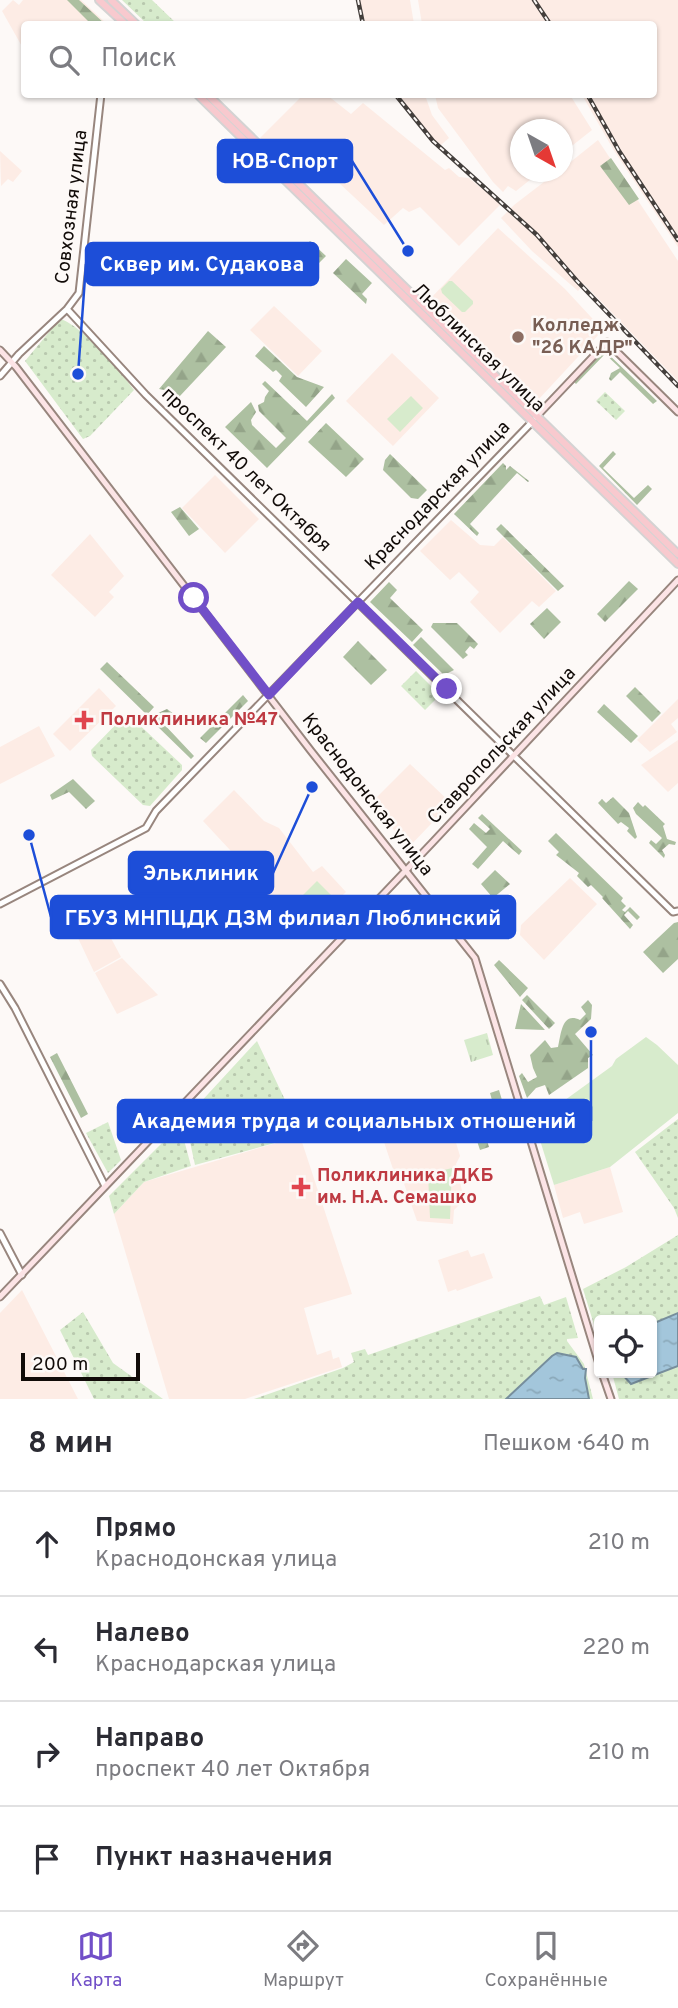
<!DOCTYPE html>
<html lang="ru">
<meta charset="utf-8">
<style>
:root{--surface:#fff;--page:#f2f2f3;--text:#2b2b33;--muted:#7c7c81;--line:#e1e1e2;--accent:#714fc8}
body{margin:0;font-family:Overpass,sans-serif;background:var(--page);color:var(--text)}
.controls{position:absolute;right:21px;bottom:21px;display:grid;overflow:hidden;border-radius:7px;box-shadow:0 2px 5px #0004}
.controls button{width:63px;height:63px;display:grid;place-items:center;padding:0;border:0;border-bottom:2px solid var(--line);background:var(--surface);color:var(--text);font:35px sans-serif}
.compass{position:absolute;left:510px;top:119px;width:63px;height:63px;border-radius:50%;background:var(--surface);box-shadow:0 2px 5px #0004;rotate:140deg}
.scale{position:absolute;left:21px;bottom:18px;width:119px;box-sizing:border-box;padding-left:7px;border:4px solid #110b08;border-top:0;font-size:19px;line-height:24px;white-space:nowrap;color:#110b08;-webkit-text-stroke:5px #fdf9f7;paint-order:stroke}
.stop{position:absolute;width:21px;height:21px;margin:-16px;border:5px solid #714fc8;border-radius:50%;background:#fff}
.stop.end{background:#714fc8;border-color:#fff;box-shadow:0 2px 7px #0008}
.list{margin:0;padding:0;list-style:none}
h2{display:flex;justify-content:space-between;align-items:center;height:91px;margin:0;padding:0 28px;font-size:30px}
h2 small{font-size:23px;font-weight:400;color:var(--muted)}
.list li{display:grid;grid-template-columns:46px 1fr auto;gap:21px;align-items:center;box-sizing:border-box;height:105px;padding:0 28px;border-top:2px solid var(--line)}
.list b{display:block;font-size:26px;white-space:nowrap}
.list p{margin:0;font-size:23px;white-space:nowrap;color:var(--muted)}
.list em{font-size:23px;font-style:normal;color:var(--muted)}
.icon{flex:none;width:38px;height:38px;fill:none;stroke:currentColor;stroke-width:2;stroke-linecap:round;stroke-linejoin:round}
.map{position:relative;flex:none;width:678px;height:1399px;overflow:hidden}
.search{position:absolute;background:var(--surface);box-shadow:0 2px 5px #0004;left:21px;right:21px;top:21px;height:77px;display:flex;align-items:center;gap:18px;box-sizing:border-box;padding:0 24px;border-radius:7px;color:var(--muted);font-size:26px}
.sheet{height:511px;background:var(--surface)}
nav{display:flex;justify-content:space-around;align-items:center;box-sizing:border-box;height:98px;border-top:2px solid var(--line);background:var(--surface);font-size:19px;color:var(--muted)}
nav a{display:grid;justify-items:center;gap:4px}
nav .on{color:var(--accent)}
.map>svg:first-child{display:block}
.built{fill:#fdece5}
.grass{fill:url(#grass-tufts)}
.forest{fill:url(#forest-firs)}
.park{fill:url(#park-dots)}
.pitch{fill:#d7ebcc}
.water{fill:url(#water-ripples);stroke:#778e9c;stroke-width:2}
.lines{fill:none;stroke-linecap:round;stroke-linejoin:round}
.tertiary-casing{stroke:#98867e;stroke-width:9}
.secondary-casing{stroke:#98867e;stroke-width:9}
.primary-casing{stroke:#d4d3d3;stroke-width:10}
.tertiary{stroke:#fff;stroke-width:5}
.secondary{stroke:#fce4e6;stroke-width:5}
.primary{stroke:#f8c9ce;stroke-width:6}
.rail-casing{stroke:#443f3c;stroke-width:4.5}
.rail{stroke:#fdf9f7;stroke-width:2;stroke-dasharray:5;stroke-linecap:butt}
.route{stroke:#714fc8;stroke-width:9}
.education-dot{fill:#8d6e63;stroke:#fdf9f7;stroke-width:2.5}
.health-dot{fill:#e0444e;stroke:#fdf9f7;stroke-width:2.5}
.labels{text-anchor:middle;dominant-baseline:central;stroke-width:5;stroke-linejoin:round;paint-order:stroke}
.street-label{font-size:19px;fill:#110b08;stroke:#fdf9f7}
.education-label{font-size:19px;font-weight:bold;fill:#785e54;stroke:#fdf9f7;text-anchor:start}
.health-label{font-size:19px;font-weight:bold;fill:#be3a42;stroke:#fdf9f7;text-anchor:start}
.leader{fill:none;stroke:#1d4ed8;stroke-width:2.5}
.callout-dot{fill:#1d4ed8;stroke:#fdf9f7;stroke-width:2.5}
.callout{fill:#1d4ed8;stroke:#1d4ed8;stroke-width:2.5}
.callout-label{font-size:21px;text-anchor:middle;font-weight:bold;fill:#fff}
</style>
<div class="map">
<svg width="678" height="1399" viewBox="0 0 678 1399">
<defs>
<pattern id="grass-tufts" width="24" height="20" patternUnits="userSpaceOnUse" patternTransform="scale(1.75)"><rect width="24" height="20" fill="#d7ebcc"/><path d="M3 7l-1-3M5 7V3M7 7l1-3M15 17l-1-3M17 17v-4M19 17l1-3" fill="none" stroke="#b8c8ae"/></pattern>
<pattern id="forest-firs" width="22" height="20" patternUnits="userSpaceOnUse" patternTransform="scale(1.75)"><rect width="22" height="20" fill="#adc0a1"/><path d="M5 1l3.5 6h-7zM16 11l3.5 6h-7z" fill="#94a489"/></pattern>
<pattern id="park-dots" width="8" height="8" patternUnits="userSpaceOnUse" patternTransform="scale(1.75)"><rect width="8" height="8" fill="#d7ebcc"/><path d="M2 2h.1M6 6h.1" fill="none" stroke="#b8c8ae" stroke-width="1.8" stroke-linecap="round"/></pattern>
<pattern id="water-ripples" width="26" height="14" patternUnits="userSpaceOnUse" patternTransform="scale(1.75)"><rect width="26" height="14" fill="#a3c6db"/><path d="M2 4q2-2 4 0t4 0M15 11q2-2 4 0t4 0" fill="none" stroke="#8ba9ba"/></pattern>
</defs>
<rect width="100%" height="100%" fill="#fdf9f7"/>
<path class="built" d="M13,0l6,5 4,-5h58l25,23 -82,1v26l-22,-39z
M359,0h51l4,24h-50z
M418,0h260v247l-65,-98 -31,-54 72,-1v-70h-232z
M303,95h24l24,19 12,-11 82,67 4,-2 10,9 10,1 32,26 -42,42 -39,-39 -11,5 -6,-4 -19,17 -77,-72 -17,13 -30,-28z
M399,95h26l7,20 17,23 -8,7 -16,-14z
M435,95h135l22,35 -29,23 -1,-23h-42v42h20l-24,19 -8,-5 -5,6 -10,-10 -55,-74z
M598,140l80,121v120l-94,-97 -6,7 -46,-40 -31,-33 13,-13 43,-33h5l1,-4z
M0,151l22,20 -9,11 -5,-3 -7,7z
M498,228l67,61 38,41 -65,70 -56,-52 2,-2 -13,-10 1,-2 -9,-9 -5,2 -28,-28z
M274,306l48,45 -24,25 -48,-46z
M392,353l47,45 -46,48 -47,-45z
M215,475l44,44 -34,34 -43,-45z
M451,520l29,25 14,1 9,-9 53,54 -17,16 -7,-6 -32,32 -30,-31 9,-10 -20,-20 -9,8 -30,-29z
M90,534l34,42 -15,16 5,5 -19,20 -44,-42z
M99,688l17,18 -46,45 -17,-17z
M678,699v19l-7,6 6,8 -27,20 -13,-12z
M39,726l16,30 -55,28v-37z
M678,740v43l-10,9 -27,-27z
M410,764l41,39 -43,45 -36,-46z
M234,790l30,31 15,7 34,44 9,-6 24,26 -47,45 -27,-24 6,-7 -7,-6 -32,31 -6,-5 -22,-44 24,-22 -5,-10 -27,-29z
M570,878l27,26 -53,56 -24,-25 1,-10z
M103,923l18,34 -27,15 -16,-34 1,-3z
M122,958l36,37 -41,19 -22,-41z
M448,1116l12,40 -4,8 8,36 -10,10 -1,14 -36,-3 -16,-46 -2,-4 -5,1 -12,-36z
M300,1136l52,158 -48,14 13,47 14,-5 2,9 6,-2 3,10 -97,32h-76l-55,-185 30,-32z
M610,1167l13,45 -39,12 -4,-12 -17,6 -9,-33z
M468,1250l3,7 13,-4 9,25 -36,13 -1,-2 -8,3 -10,-32z
M22,1290l56,109h-78v-86z"/>
<path class="grass" d="M487,1033l6,22 -22,7 -7,-22z"/>
<path class="forest" d="M67,0h12l26,24h-14z
M611,158l28,41 -10,6 -29,-39z
M310,241l16,15 -14,14 -16,-15z
M346,259l26,24 -10,11 5,5 -1,5 -33,-31z
M208,331l18,16 -47,50 -9,-6 -11,-2z
M264,346l33,31 27,10 -18,20 -27,-26 3,-5 -6,-6 -3,2 -18,-16z
M604,350l53,51 -4,3 -33,-32 -9,9 -2,-2 2,-6 9,-5 -15,-14 -29,30 -2,-2z
M265,381l42,40 25,-27 3,4 -68,70 -42,-41 26,-25 5,10 -5,8 1,5 24,23 10,-10 -27,-27 -1,-6 6,-3 1,-5 4,-6 -7,-7z
M326,423l38,36 -18,18 -38,-35z
M613,451l3,3 -13,14 31,30 14,-13 4,4 -15,16 -38,-39z
M390,454l37,36 -9,9 -7,-1 -28,-28 2,-10z
M503,463l3,3v4l4,-4 19,15 -1,1 -11,-9 -47,51 9,9 -2,3 -23,-22z
M180,507l19,22 -10,7 -18,-24z
M501,524l63,62 -6,5 -62,-62z
M629,581l9,8 -33,33 -8,-8z
M389,582l8,8 -7,8 33,32 -11,12 -42,-40z
M547,608l14,14 -17,17 -14,-15z
M433,623h24l21,21 -4,5 -4,-3 -5,6 3,3 -5,4 -32,-32z
M421,637l33,33 -10,5 -31,-30z
M358,641l29,29 -16,15 -28,-28z
M107,662l47,45 -7,8 -47,-46z
M635,687l26,26 -9,9 -26,-26z
M243,695l5,6 -42,42 -6,-5z
M604,704l34,32 -7,7 -34,-31z
M167,709l7,5 -6,6 -4,-3 -3,4 33,35 -3,3 -37,-36 2,-9z
M73,779l22,22 -9,8 -17,-17 -17,8 -2,-5z
M613,797l16,16 8,24 -2,2 -8,-8 2,-3 -8,-6 -3,2 -20,-21 4,-4 4,4z
M638,802l5,5 2,-2 20,19 -2,2 4,13 9,3 -1,3 -6,-1 -7,6 3,5 -1,3 -15,-15 2,-3 5,4 6,-6 -26,-24 -3,-6z
M482,814l40,37 -3,4 -16,-14 -25,28 -6,-5 15,-17 -18,-18 5,-6 12,10 4,-4 -12,-11z
M556,833l67,65 -2,3 5,5 -4,4 3,2 5,-5 10,10 -3,3 -9,-9 -4,4 9,10 -3,4 -28,-31 1,-1 -12,-12 -3,2 -11,-11 2,-3 -23,-18 3,-3 -11,-11z
M495,870l15,14 -17,14 -12,-14z
M678,922v37l-15,14 -20,-21 31,-29z
M499,960l29,28 -8,9 -26,-32z
M527,995l28,28 -6,6 -27,-29z
M588,1000l4,5 -1,14 -16,15 18,21 -5,3v10l-39,27 -4,-10 -9,3 -9,10 -8,-22 3,-3 6,9 9,-5 -4,-9 -3,-13 15,-15 6,8 7,-1c3,-13 4,-36 22,-27l6,-6 -5,-7z
M521,1004l24,26 -30,-1z
M57,1053l31,61 -7,4 -31,-61z
M499,1090l14,47 -10,3 -13,-47z
M474,1099l15,48 -9,3 -16,-48z"/>
<path class="park" d="M122,0h30l25,24h-30z
M60,319c19,4 62,53 74,71l-44,46 -7,3 -58,-78z
M605,392l20,19 -9,9 -20,-19z
M416,671l24,24 -15,15 -24,-24z
M125,715l5,1 52,49v5l-32,36 -7,-1 -51,-49 -1,-6z
M257,1041l39,82 4,13 -105,29 -10,-46z
M678,1119v99l-4,-10 -39,-56z
M108,1122l13,38 -13,13 -22,-40z
M180,1125l11,41 -47,16 -30,32 -5,-18z
M678,1235v78l-26,11v-4h-53v21l-16,-52 43,-22z
M540,1296l4,9 22,-8 12,41 -11,1v2l17,23 9,35h-339l89,-31 11,-6 -3,-9 14,-4 3,6z
M83,1312l30,51 50,36h-69l-34,-69z
M678,1366v33h-59l-7,-26h9l10,11z"/>
<path class="pitch" d="M449,281h3l21,20v3l-8,8h-3l-20,-19 -1,-4z
M411,396l12,12 -23,24 -13,-13z
M317,881l16,16 -27,27 -16,-16z
M74,912l8,14 -25,13 -7,-14z
M646,1037l11,8 21,20v48l-68,54 -56,18 -15,-48 1,-22 12,-8 2,1 58,-42 4,-7z
M452,1168l-2,51 -20,-1 -2,-44z"/>
<path class="water" d="M678,1313v53l-47,18 -10,-11h31v-49z
M557,1353l19,4 7,12h3l-1,9 4,21h-83l46,-43z"/>
<g class="lines">
<defs>
<path id="tertiary" d="M67,309l79,86 527,517 5,-1
M0,376l19,-22 48,-45 12,-16 22,-199
M0,904l146,-76 10,-17 376,-389
M0,984l15,24 90,178
M0,1233l22,42"/>
<path id="secondary" d="M0,350l16,17 295,384 164,207 124,406
M536,417l71,-75 71,70
M0,1297l432,-454 246,-263
M602,1373l9,26"/>
<path id="primary" d="M99,0l26,24
M111,0l25,24
M197,94l481,470
M207,94l471,460"/>
</defs>
<use href="#tertiary" class="tertiary-casing"/>
<use href="#secondary" class="secondary-casing"/>
<use href="#primary" class="primary-casing"/>
<use href="#tertiary" class="tertiary"/>
<use href="#secondary" class="secondary"/>
<use href="#primary" class="primary"/>
<defs>
<path id="rail" d="M358,0l5,24
M534,0l16,24
M395,94l38,47 104,94 40,46 101,105
M587,94l32,57 59,89"/>
</defs>
<use href="#rail" class="rail-casing"/>
<use href="#rail" class="rail"/>
</g>
<g class="lines">
<path class="route" d="M194,598l75,97 89,-93 89,87"/>
</g>
<circle class="education-dot" cx="518" cy="337" r="7"/>
<g class="health-dot">
<path d="M80.5 709.5h7v7h7v7h-7v7h-7v-7h-7v-7h7z"/>
<path d="M297.5 1176.5h7v7h7v7h-7v7h-7v-7h-7v-7h7z"/>
</g>
<g class="labels">
<g class="street-label">
<text transform="translate(72 207) rotate(-83)">Совхозная улица</text>
<text transform="translate(478 348) rotate(44)">Люблинская улица</text>
<text transform="translate(246 470) rotate(44)">проспект 40 лет Октября</text>
<text transform="translate(438 496) rotate(-46)">Краснодарская улица</text>
<text transform="translate(502 746) rotate(-47)">Ставропольская улица</text>
<text transform="translate(367 795) rotate(52)">Краснодонская улица</text>
</g>
<g class="education-label">
<text x="532" y="326">Колледж<tspan x="532" dy="22">"26 КАДР"</tspan></text>
</g>
<g class="health-label">
<text x="100" y="720">Поликлиника №47</text>
<text x="317" y="1176">Поликлиника ДКБ<tspan x="317" dy="22">им. Н.А. Семашко</tspan></text>
</g>
</g>
<path class="leader" d="M408 251L352 161M78 374L86 264M312 787L273 873M29 835L51 917M591 1032L591 1121"/>
<g class="callout-dot">
<circle cx="408" cy="251" r="7"/>
<circle cx="78" cy="374" r="7"/>
<circle cx="312" cy="787" r="7"/>
<circle cx="29" cy="835" r="7"/>
<circle cx="591" cy="1032" r="7"/>
</g>
<g class="callout">
<rect x="218" y="140" width="134" height="42" rx="7"/>
<rect x="86" y="243" width="232" height="42" rx="7"/>
<rect x="129" y="852" width="144" height="42" rx="7"/>
<rect x="51" y="896" width="464" height="42" rx="7"/>
<rect x="118" y="1100" width="473" height="42" rx="7"/>
</g>
<g class="callout-label">
<text x="285" y="168">ЮВ-Спорт</text>
<text x="202" y="271">Сквер им. Судакова</text>
<text x="201" y="880">Эльклиник</text>
<text x="283" y="925">ГБУЗ МНПЦДК ДЗМ филиал Люблинский</text>
<text x="354" y="1128">Академия труда и социальных отношений</text>
</g>
</svg>
<div class="controls">
<button><svg class="icon" aria-label="locate" viewBox="0 0 24 24"><circle cx="12" cy="12" r="6"/><path d="M12 2v4M12 18v4M2 12h4M18 12h4"/></svg></button>
</div>
<svg class="compass" viewBox="-18 -18 36 36"><path d="M0-13l5 13h-10z" fill="#e53935"/><path d="M0 13l5-13h-10z" fill="#7c7c81"/></svg>
<div class="scale">200 m</div>
<div class="stop" style="left:194px;top:598px"></div>
<div class="stop end" style="left:447px;top:689px"></div>
<div class="search"><svg class="icon" aria-label="search" viewBox="0 0 24 24"><circle cx="10" cy="10" r="6"/><path d="M15 15l6 6"/></svg>Поиск</div>
</div>
<section class="sheet">
<h2>8 мин<small>Пешком · 640 m</small></h2>
<ul class="list">
<li><svg class="icon" aria-label="ahead" viewBox="0 0 24 24"><path d="M12 20V5M6 11l6-6 6 6"/></svg><div><b>Прямо</b><p>Краснодонская улица</p></div><em>210 m</em></li>
<li><svg class="icon" aria-label="left" viewBox="0 0 24 24"><path d="M17 20v-9H6M10 6l-5 5 5 5"/></svg><div><b>Налево</b><p>Краснодарская улица</p></div><em>220 m</em></li>
<li><svg class="icon" aria-label="right" viewBox="0 0 24 24"><path d="M7 20v-9h11M14 6l5 5-5 5"/></svg><div><b>Направо</b><p>проспект 40 лет Октября</p></div><em>210 m</em></li>
<li><svg class="icon" aria-label="arrive" viewBox="0 0 24 24"><path d="M6 21V4h12l-3 4 3 4H6"/></svg><div><b>Пункт назначения</b></div></li>
</ul>
</section>
<nav>
<a class="on"><svg class="icon" aria-label="map" viewBox="0 0 24 24"><path d="M3 6l6-2 6 2 6-2v14l-6 2-6-2-6 2zM9 4v14M15 6v14"/></svg>Карта</a>
<a><svg class="icon" aria-label="directions" viewBox="0 0 24 24"><path d="M12 3l9 9-9 9-9-9zM9 14v-3h6M13 9l2 2-2 2"/></svg>Маршрут</a>
<a><svg class="icon" aria-label="saved" viewBox="0 0 24 24"><path d="M7 4h10v16l-5-4-5 4z"/></svg>Сохранённые</a>
</nav>
